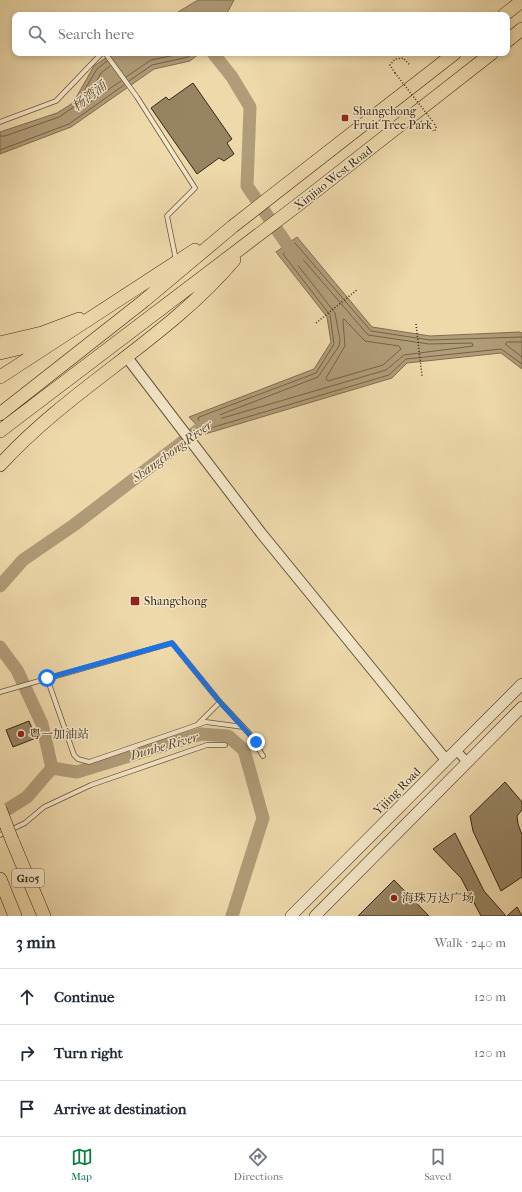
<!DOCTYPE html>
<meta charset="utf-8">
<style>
:root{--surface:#fff;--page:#f2f2f3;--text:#1f2937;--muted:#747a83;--line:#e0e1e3;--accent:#0b8043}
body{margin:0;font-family:"IM FELL French Canon","Noto Serif SC",serif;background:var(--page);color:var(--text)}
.stop{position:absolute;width:12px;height:12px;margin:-9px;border:3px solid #1a73e8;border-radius:50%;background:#fff}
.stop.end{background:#1a73e8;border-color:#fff;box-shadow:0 1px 4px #0008}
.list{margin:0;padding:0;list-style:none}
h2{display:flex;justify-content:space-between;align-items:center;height:52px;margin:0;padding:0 16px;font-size:17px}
h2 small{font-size:13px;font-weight:400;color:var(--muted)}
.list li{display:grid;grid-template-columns:26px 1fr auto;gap:12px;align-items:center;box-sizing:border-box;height:56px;padding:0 16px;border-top:1px solid var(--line)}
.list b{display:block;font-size:15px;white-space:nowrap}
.list em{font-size:13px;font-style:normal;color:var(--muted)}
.icon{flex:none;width:22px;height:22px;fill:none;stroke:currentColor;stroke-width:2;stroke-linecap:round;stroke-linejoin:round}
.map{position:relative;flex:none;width:522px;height:916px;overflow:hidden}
.search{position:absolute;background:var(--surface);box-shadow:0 2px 6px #0003;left:12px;right:12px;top:12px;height:44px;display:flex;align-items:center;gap:10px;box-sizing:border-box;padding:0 14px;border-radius:8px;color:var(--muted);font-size:15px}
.sheet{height:220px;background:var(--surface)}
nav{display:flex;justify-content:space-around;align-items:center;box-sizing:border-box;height:56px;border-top:1px solid var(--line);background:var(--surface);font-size:11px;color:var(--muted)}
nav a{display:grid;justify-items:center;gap:2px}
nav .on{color:var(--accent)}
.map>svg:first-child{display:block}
.water{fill:#b09c78;stroke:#806d51}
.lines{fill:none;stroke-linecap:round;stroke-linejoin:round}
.shore{stroke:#746247;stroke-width:1}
.river{stroke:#b09c78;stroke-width:13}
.building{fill:#968463;stroke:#372716}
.service-casing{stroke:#65543b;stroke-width:5.5}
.minor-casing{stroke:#65543b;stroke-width:10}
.tertiary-casing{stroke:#65543b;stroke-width:12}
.secondary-casing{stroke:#372716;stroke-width:12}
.trunk-casing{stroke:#372716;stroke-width:14}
.path{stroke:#372716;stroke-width:1.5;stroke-dasharray:1 2;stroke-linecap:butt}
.service{stroke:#f4e6c8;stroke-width:4}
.minor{stroke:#f4e6c8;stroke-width:8}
.tertiary{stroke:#f4e6c8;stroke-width:10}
.secondary{stroke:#f4e6c8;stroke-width:11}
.trunk{stroke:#eed9ab;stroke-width:13}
.trunk-bridge-casing{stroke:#372716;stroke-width:14;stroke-linecap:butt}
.path-bridge{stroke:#372716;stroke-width:1.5;stroke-dasharray:1 2;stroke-linecap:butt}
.trunk-bridge{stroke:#eed9ab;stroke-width:13}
.route{stroke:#1a73e8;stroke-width:5}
.poi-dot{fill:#8f2418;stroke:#f4e6c8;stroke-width:1.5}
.labels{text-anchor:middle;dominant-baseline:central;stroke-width:3;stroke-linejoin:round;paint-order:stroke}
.shield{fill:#f4e6c8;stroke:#70604b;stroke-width:1}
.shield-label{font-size:11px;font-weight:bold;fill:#372716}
.poi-label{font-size:12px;fill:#372716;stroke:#f4e6c8;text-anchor:start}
.street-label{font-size:12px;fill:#372716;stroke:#f4e6c8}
.water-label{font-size:13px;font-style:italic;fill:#5b4a33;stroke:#f4e6c8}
</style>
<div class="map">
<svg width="522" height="916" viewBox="0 0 522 916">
<rect width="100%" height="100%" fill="#eed9ab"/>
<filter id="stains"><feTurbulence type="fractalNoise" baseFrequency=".005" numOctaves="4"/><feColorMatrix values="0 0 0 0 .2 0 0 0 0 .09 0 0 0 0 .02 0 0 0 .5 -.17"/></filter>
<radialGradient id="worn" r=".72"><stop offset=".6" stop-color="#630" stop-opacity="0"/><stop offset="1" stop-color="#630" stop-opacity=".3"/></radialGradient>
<path class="water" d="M198,0h36l-8,15h-53z
M113,53h87l-10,8 -36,8 -83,58 -71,27v-22l57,-19 16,-10 21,-37z
M297,237l75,90 58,9 89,-4 3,1v36l-21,-16 -94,10 -15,15 -187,56 -16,-17 125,-48 17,-27 -4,-25 -51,-65z"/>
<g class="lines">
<path class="shore" d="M110,66l-9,7 -18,32h3l35,-24
M126,77l25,-17 34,-7
M129,81l23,-16 36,-8 6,-4
M0,136h5l54,-19 16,-11 22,-37 10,-8
M0,150l69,-26 55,-39
M295,250l73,85 61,9 43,-1 1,3 -69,9 -18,15 -177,52v-3l109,-42 21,-31 1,-6 -5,-27 -45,-58v-2z
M344,319l21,22 34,5 2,3 -18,16 -55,16 -2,-3 19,-32 -2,-25z
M522,337l-92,3 -59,-9 -76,-88 -12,11 47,61 4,29 -18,29 -117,44 -1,3 9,9 182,-54 17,-16 95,-10 21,15
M522,342h-15l-2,2 17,13"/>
<path class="river" d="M213,53l19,24 18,30 -3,79 50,73
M0,586l23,-26 51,-35 136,-104 5,-2
M0,647l17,23 25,54 10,44 -25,29 -27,17
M52,768l25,4 124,-38 27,2 16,14 19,68 -31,98"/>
</g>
<path class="building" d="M193,83l39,56 -5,4 7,11 -10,7 -5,-3 -22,16 -46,-66 15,-11 3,3z
M29,721l7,17 -23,9 -7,-17z
M505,782l17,20v8l-5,6 1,8 4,11v42l-21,14 -28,-60 -3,-15z
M455,833l29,58 22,25h-25l-20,-38 -28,-29z
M394,880l35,36h-71z
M517,907l5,9h-15z"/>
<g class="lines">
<defs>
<path id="service" d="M105,53l32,44 58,91 -28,28 9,44
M0,122l56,-21 46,-48
M47,678l27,77 4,4 11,3 117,-40 37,5
M0,692l172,-49 48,59 29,31 14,23
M198,724l22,-22
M0,835l25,-12 19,-16 47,-22 116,-40h18"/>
<path id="minor" d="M456,750l11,12"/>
<path id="tertiary" d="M126,356l135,177 185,227"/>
<path id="secondary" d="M291,916l231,-232
M315,916l207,-209"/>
<path id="trunk" d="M504,15l18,-14
M507,41l15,-12
M0,343l42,-10 37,-14
M0,353l17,-4 35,-12
M0,377l195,-127
M0,414l145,-114 87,-73 223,-174
M0,431l299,-227 193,-151
M0,465c70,-77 167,-126 234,-205
M12,840l32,76
M0,879l15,37"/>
</defs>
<use href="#service" class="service-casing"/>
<use href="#minor" class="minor-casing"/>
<use href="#tertiary" class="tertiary-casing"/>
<use href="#secondary" class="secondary-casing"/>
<use href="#trunk" class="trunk-casing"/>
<path class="path" d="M395,73l-5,-8 5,-6 8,-1 7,7
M421,121l8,8 6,2 1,-4 -2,-4
M316,323l42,-34
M416,324l6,52"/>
<use href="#service" class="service"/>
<use href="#minor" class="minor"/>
<use href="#tertiary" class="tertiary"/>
<use href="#secondary" class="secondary"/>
<use href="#trunk" class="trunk"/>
<defs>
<path id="trunk-bridge" d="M0,809l12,31"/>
</defs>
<use href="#trunk-bridge" class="trunk-bridge-casing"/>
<path class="path-bridge" d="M395,73l39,50"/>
<use href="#trunk-bridge" class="trunk-bridge"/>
</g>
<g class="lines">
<path class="route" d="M47,678l125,-35 48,59 36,40"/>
</g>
<g class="poi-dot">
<rect x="341" y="114" width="8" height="8" rx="2"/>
<rect x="130" y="596" width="10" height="10" rx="2"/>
<circle cx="21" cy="734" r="4"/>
<circle cx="394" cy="898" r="4"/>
</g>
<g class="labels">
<rect class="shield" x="12" y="869" width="32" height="18" rx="3"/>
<g class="shield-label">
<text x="28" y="878">G105</text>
</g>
<g class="poi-label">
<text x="353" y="111">Shangchong<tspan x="353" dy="14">Fruit Tree Park</tspan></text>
<text x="144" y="601">Shangchong</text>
<text x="29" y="734">粤一加油站</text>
<text x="402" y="898">海珠万达广场</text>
</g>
<g class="street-label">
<text transform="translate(333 178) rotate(-38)">Xinjiao West Road</text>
<text transform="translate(397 791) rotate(-45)">Yijing Road</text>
</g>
<g class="water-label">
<text transform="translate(89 96) rotate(-38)">杨湾涌</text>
<text transform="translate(172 451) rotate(-36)">Shangchong River</text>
<text transform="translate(164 746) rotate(-16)">Dunhe River</text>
</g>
</g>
<rect width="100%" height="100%" filter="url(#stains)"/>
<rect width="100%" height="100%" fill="url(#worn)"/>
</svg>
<div class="stop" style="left:47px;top:678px"></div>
<div class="stop end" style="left:256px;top:742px"></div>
<div class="search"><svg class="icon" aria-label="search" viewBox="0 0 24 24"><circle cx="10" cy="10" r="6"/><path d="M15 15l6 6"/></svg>Search here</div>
</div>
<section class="sheet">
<h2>3 min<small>Walk · 240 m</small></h2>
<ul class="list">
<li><svg class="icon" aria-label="ahead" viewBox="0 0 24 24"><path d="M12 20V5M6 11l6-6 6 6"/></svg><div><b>Continue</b></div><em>120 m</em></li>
<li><svg class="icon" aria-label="right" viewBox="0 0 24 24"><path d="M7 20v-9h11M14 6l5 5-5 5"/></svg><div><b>Turn right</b></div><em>120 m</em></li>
<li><svg class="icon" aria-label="arrive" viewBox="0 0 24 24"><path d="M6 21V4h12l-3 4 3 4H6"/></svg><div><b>Arrive at destination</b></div></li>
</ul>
</section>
<nav>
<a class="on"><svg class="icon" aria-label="map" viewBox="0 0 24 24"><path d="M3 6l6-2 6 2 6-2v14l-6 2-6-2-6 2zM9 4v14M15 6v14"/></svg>Map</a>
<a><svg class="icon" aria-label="directions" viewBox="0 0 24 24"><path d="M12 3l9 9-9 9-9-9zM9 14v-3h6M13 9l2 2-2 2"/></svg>Directions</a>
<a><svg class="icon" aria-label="saved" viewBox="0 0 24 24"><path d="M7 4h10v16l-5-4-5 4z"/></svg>Saved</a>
</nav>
